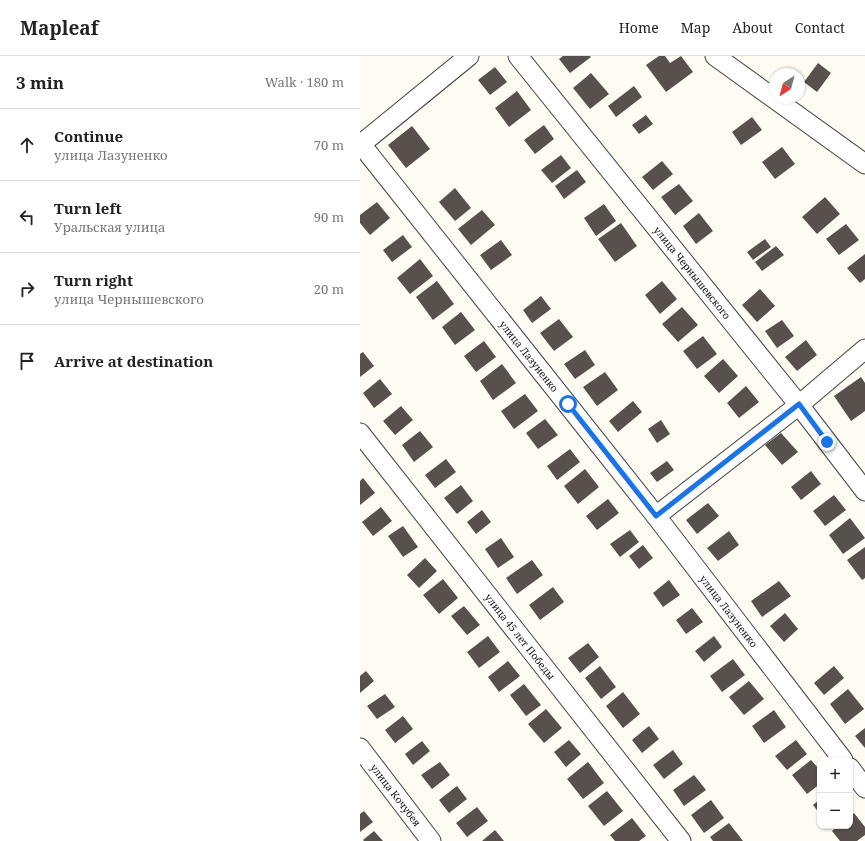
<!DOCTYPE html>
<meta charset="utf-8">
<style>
:root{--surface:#fff;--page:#f6f6f6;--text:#222;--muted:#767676;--line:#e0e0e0}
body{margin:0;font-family:"Noto Serif",serif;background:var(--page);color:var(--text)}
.controls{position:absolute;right:12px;bottom:12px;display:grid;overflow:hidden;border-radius:8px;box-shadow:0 1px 3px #0004}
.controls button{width:36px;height:36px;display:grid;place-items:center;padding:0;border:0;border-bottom:1px solid var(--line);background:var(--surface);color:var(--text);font:20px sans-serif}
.compass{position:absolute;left:409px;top:12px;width:36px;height:36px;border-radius:50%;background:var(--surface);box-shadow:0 1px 3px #0004;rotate:216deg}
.stop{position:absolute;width:12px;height:12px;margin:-9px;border:3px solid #1a73e8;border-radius:50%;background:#fff}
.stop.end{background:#1a73e8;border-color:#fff;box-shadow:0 1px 4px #0008}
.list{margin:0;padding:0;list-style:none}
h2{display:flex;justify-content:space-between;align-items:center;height:52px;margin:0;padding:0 16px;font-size:17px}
h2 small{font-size:13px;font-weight:400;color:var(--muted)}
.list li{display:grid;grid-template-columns:26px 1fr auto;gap:12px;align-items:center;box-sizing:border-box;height:72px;padding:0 16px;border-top:1px solid var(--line)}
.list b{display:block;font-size:15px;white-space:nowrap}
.list p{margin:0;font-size:13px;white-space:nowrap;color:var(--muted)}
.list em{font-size:13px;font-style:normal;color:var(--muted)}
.icon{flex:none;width:22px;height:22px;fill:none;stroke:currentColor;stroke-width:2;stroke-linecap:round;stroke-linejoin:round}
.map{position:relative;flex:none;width:505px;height:785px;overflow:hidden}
header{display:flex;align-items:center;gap:24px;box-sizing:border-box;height:56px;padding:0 20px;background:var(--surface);border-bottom:1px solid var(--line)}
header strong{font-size:19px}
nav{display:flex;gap:22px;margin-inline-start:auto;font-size:14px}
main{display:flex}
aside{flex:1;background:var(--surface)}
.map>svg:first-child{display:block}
.building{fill:#58504d}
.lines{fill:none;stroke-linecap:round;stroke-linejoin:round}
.minor-casing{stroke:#434343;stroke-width:21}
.minor{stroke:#fff;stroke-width:19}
.route{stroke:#1a73e8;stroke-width:5}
.labels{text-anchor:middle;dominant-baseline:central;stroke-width:4;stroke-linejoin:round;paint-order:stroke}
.street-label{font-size:10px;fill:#101010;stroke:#fff}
</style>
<header>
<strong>Mapleaf</strong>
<nav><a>Home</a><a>Map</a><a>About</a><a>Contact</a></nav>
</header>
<main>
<aside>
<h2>3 min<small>Walk · 180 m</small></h2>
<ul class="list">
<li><svg class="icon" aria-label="ahead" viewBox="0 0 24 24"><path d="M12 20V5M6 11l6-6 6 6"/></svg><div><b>Continue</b><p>улица Лазуненко</p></div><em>70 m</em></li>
<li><svg class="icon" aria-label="left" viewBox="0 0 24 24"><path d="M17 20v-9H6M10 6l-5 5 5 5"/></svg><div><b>Turn left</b><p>Уральская улица</p></div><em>90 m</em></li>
<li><svg class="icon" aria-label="right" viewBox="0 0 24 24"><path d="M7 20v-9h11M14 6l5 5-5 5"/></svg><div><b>Turn right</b><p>улица Чернышевского</p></div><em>20 m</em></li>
<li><svg class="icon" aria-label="arrive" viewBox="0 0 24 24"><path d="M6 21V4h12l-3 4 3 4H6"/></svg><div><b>Arrive at destination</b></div></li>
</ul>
</aside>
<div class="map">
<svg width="505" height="785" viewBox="0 0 505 785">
<rect width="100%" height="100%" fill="#fefbf3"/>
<path class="building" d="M203,0h27l1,1 -21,16 -11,-14z
M299,0h6l5,7 11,-7 12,16 -27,20 -20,-27z
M458,7l13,10 -14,19 -13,-10z
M135,11l12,15 -17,13 -12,-15z
M231,17l18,21 -19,15 -17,-21z
M274,30l8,11 -26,20 -8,-11z
M157,35l14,19 -22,17 -14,-19z
M286,59l7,9 -14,10 -7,-9z
M392,61l10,13 -21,15 -9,-13z
M184,69l10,14 -19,15 -11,-14z
M52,70l18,23 -24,19 -18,-23z
M422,91l13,17 -20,15 -13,-17z
M201,99l10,13 -19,15 -11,-13z
M302,105l11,13 -20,16 -11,-13z
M217,114l9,12 -22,17 -9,-13z
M319,128l14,17 -18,14 -14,-18z
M95,132l16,20 -16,13 -16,-19z
M465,141l15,17 -23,20 -15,-17z
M17,146l13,16 -20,17 -10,-12v-8z
M244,148l12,17 -20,15 -12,-18z
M122,154l13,15 -24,20 -13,-16z
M339,157l14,18 -17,13 -13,-18z
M261,167l16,23 -22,16 -17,-23z
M486,168l13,16 -20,15 -13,-16z
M43,179l9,12 -20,15 -9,-12z
M405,183l6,8 -18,13 -6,-8z
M141,184l11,15 -21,15 -11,-15z
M416,190l8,9 -22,16 -7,-9z
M505,198v25l-5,4 -13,-15z
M60,203l13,17 -23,18 -13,-16z
M77,225l17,23 -21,16 -17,-23z
M302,225l15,18 -17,15 -15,-19z
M400,233l15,17 -18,16 -15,-17z
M181,240l10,13 -19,14 -9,-13z
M322,251l16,18 -20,17 -16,-18z
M101,256l14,18 -20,15 -13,-18z
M199,263l14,18 -19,14 -14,-18z
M422,264l12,16 -17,12 -12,-17z
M343,280l14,18 -20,15 -14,-18z
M446,284l11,15 -20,16 -12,-14z
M124,285l12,16 -20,15 -12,-16z
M225,294l10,15 -20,14 -11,-15z
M3,296l11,14 -14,11v-23z
M363,303l15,17 -19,17 -15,-17z
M142,308l14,19 -23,17 -13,-19z
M245,316l13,18 -21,16 -14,-19z
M501,321l4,6v28l-14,10 -17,-25z
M20,323l12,15 -18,14 -11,-15z
M386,330l13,16 -20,16 -12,-15z
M165,338l13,17 -24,18 -13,-18z
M273,345l9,11 -24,20 -9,-11z
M41,350l12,14 -18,15 -12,-14z
M185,363l13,16 -20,14 -12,-16z
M301,364l9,14 -13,9 -9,-14z
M60,375l13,16 -19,15 -12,-17z
M421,377l17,19 -16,13 -17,-20z
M210,393l10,13 -23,18 -10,-14z
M86,403l10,13 -21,16 -10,-13z
M307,405l7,9 -17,12 -7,-9z
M225,413l14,18 -21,17 -14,-18z
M451,415l10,13 -20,16 -10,-13z
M3,422l12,15 -15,12v-24z
M101,429l12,16 -16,13 -13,-16z
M474,439l12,15 -21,16 -12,-15z
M248,443l11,14 -22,17 -11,-14z
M348,447l11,13 -22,18 -11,-14z
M21,451l11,14 -19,15 -11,-14z
M122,454l9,12 -15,12 -9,-12z
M490,462l15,20 -22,16 -14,-19z
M43,470l15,21 -15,10 -15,-21z
M270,474l9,12 -19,15 -10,-13z
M369,475l10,14 -21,16 -11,-13z
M141,482l13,19 -16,11 -13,-19z
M283,489l10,13 -14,11 -10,-13z
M505,491v31l-3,2 -15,-20z
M65,502l12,13 -18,17 -12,-13z
M172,504l11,15 -26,19 -11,-16z
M83,523l15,19 -19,16 -16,-19z
M309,524l11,15 -17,12 -10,-14z
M419,525l12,15 -29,21 -11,-16z
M193,531l11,15 -24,18 -11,-15z
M104,550l16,19 -13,10 -16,-19z
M332,552l11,14 -17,12 -10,-14z
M425,557l13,16 -14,13 -14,-16z
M128,580l12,16 -21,16 -12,-16z
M354,580l8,11 -18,15 -9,-11z
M228,587l11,14 -19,16 -12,-15z
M373,603l12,16 -23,17 -12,-16z
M148,605l12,15 -21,16 -11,-15z
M240,610l16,21 -15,12 -16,-21z
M474,610l10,12 -20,17 -10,-12z
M6,615l8,10 -14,12v-17z
M389,625l15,18 -20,16 -15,-18z
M164,628l17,21 -15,11 -16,-21z
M488,633l16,20 -19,15 -15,-20z
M263,636l17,22 -17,14 -17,-22z
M25,638l10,13 -18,12 -10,-13z
M186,653l16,19 -18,15 -16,-19z
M414,654l12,17 -22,16 -12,-17z
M43,660l10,13 -18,14 -10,-13z
M289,670l10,13 -17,14 -10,-13z
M505,672v20l-10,-12z
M209,684l12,14 -15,13 -12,-15z
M436,684l11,14 -20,16 -12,-14z
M62,685l8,10 -17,14 -8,-11z
M313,694l10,14 -19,15 -11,-14z
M451,704l9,10v14l-13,10 -15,-19z
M80,706l10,13 -18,14 -11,-14z
M228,706l16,21 -21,16 -16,-20z
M334,719l12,15 -22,16 -11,-16z
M97,730l10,13 -18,14 -10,-13z
M247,735l16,20 -19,15 -16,-20z
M460,743v15l-7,-9z
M351,744l13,18 -20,15 -13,-18z
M117,751l11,14 -21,16 -11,-14z
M4,755l9,11 -13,10v-18z
M494,757l11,14v8l-8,6h-17l-8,-10 6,-5h12v-9z
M272,762l14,18 -7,5h-24l-5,-6z
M369,767l14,18h-30l-3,-4z
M135,774l9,11h-22z
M14,775l9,10h-19l-1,-1z"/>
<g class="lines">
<defs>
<g id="minor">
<path id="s1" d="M158,0l281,349 66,86"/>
<path d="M355,0l150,108"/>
<path id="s2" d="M0,87l296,373 187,244"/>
<path d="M0,89l109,-89"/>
<path id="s3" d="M0,377l321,408"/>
<path d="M296,460l143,-111 66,-56"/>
<path id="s4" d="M0,692l71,93"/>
<path d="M490,712l15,20"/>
</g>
</defs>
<use href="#minor" class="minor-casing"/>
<use href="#minor" class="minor"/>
</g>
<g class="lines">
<path class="route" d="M208,348l88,112 143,-112 28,38"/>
</g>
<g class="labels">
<g class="street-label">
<text stroke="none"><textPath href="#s1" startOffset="278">улица Чернышевского</textPath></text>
<text stroke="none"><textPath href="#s2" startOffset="272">улица Лазуненко</textPath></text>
<text stroke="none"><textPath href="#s2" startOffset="596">улица Лазуненко</textPath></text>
<text stroke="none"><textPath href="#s3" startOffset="259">улица 45 лет Победы</textPath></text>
<text stroke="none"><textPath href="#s4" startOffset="59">улица Кочубея</textPath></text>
</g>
</g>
</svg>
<div class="controls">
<button>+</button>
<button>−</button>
</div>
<svg class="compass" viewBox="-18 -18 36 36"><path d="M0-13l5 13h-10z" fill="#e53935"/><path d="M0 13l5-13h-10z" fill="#767676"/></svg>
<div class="stop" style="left:208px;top:348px"></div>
<div class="stop end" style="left:467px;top:386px"></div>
</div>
</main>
